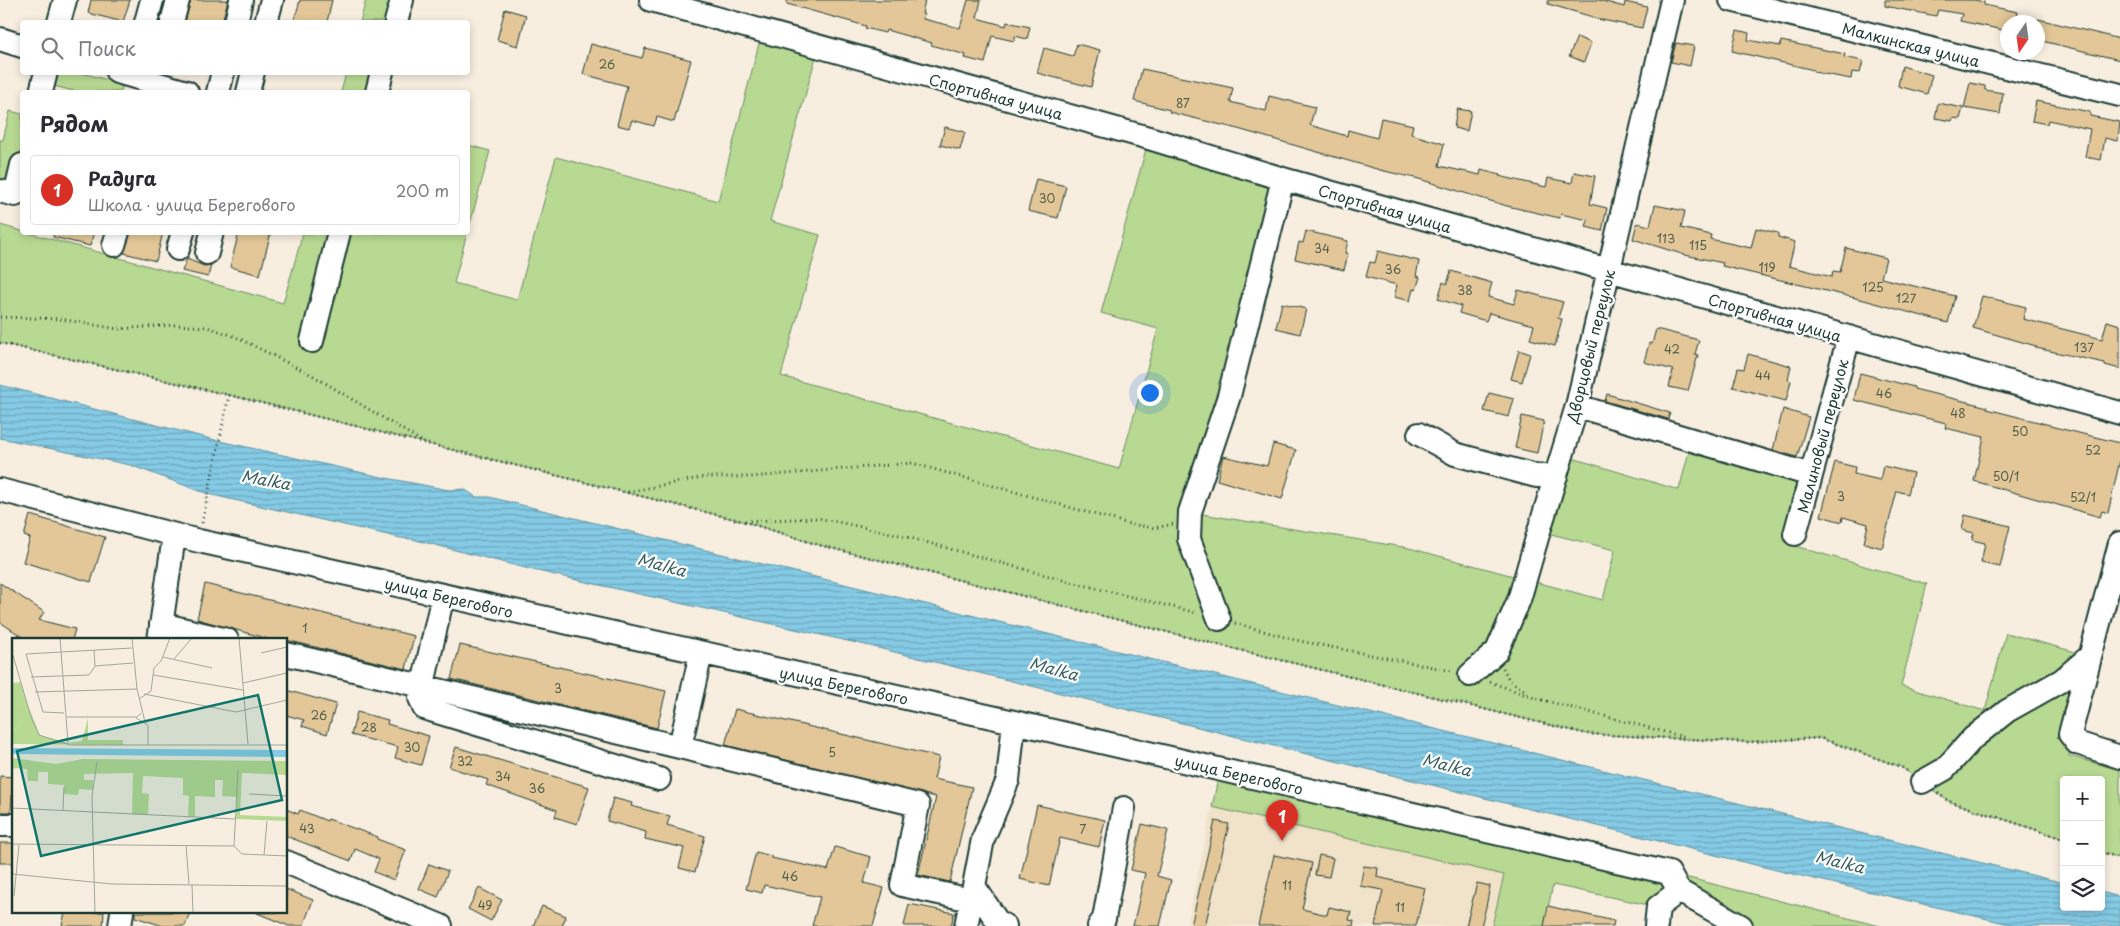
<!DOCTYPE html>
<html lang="ru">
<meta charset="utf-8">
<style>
:root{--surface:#fff;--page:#f7f7f7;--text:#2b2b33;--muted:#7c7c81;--line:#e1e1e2;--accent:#d93025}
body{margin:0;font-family:"Playpen Sans",sans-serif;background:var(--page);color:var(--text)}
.controls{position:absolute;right:15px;bottom:15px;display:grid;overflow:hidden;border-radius:5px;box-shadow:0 2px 8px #0003}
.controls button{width:45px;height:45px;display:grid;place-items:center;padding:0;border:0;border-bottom:1px solid var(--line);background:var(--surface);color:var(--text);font:25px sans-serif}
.compass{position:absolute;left:2000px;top:15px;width:45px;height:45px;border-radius:50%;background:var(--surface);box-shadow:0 2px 8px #0003;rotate:193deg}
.you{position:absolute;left:1149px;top:392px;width:18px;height:18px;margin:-12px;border:4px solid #fff;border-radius:50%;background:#1a73e8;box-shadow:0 0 0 8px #1a73e833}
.badge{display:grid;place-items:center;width:32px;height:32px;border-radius:50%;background:var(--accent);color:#fff;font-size:16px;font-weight:700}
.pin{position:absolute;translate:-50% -41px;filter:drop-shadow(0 1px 2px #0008)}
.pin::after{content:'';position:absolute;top:26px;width:18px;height:15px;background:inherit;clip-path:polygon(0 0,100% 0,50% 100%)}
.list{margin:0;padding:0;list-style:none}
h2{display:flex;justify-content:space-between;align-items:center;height:65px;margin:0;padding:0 20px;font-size:21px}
h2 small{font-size:16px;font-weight:400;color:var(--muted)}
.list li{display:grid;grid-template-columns:32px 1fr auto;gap:15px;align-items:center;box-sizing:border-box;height:70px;margin:0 10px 10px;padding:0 10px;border:1px solid var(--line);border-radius:5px}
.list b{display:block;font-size:19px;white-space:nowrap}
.list p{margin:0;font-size:16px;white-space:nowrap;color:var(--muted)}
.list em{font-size:16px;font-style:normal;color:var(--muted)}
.icon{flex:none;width:28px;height:28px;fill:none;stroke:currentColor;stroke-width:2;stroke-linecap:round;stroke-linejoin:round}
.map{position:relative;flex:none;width:2120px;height:926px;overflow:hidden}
.search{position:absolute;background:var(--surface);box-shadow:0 2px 8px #0003;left:20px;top:20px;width:450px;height:55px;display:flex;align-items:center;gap:12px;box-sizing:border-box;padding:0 18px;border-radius:5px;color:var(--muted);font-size:19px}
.panel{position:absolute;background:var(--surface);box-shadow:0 2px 8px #0003;left:20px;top:90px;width:450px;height:145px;border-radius:5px}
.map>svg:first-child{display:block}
.built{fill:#f1e2ca}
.grass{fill:#b8d992;stroke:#6c8b63}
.water{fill:url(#water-rules);stroke:#5c929f}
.building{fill:#e3c798;stroke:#1f3d34}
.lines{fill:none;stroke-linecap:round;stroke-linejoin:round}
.minor-casing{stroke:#1f3d34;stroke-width:26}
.path{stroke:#1f3d34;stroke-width:3;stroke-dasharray:1 4;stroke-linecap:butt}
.minor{stroke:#fff;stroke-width:22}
.labels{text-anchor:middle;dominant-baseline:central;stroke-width:4.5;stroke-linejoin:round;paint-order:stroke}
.number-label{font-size:12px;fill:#50604d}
.street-label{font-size:15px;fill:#1f3d34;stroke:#fff}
.water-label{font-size:16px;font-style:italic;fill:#386060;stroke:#fff}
.inset-road{fill:none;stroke:#a1a79b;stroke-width:1}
.view{fill:#0f766e;fill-opacity:0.15;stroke:#0f766e;stroke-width:2.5}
.inset-edge{fill:none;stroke:#1f3d34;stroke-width:2.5}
</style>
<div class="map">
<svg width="2120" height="926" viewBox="0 0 2120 926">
<defs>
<pattern id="water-rules" width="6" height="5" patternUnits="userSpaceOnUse" patternTransform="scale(1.25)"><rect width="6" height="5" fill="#85cbe6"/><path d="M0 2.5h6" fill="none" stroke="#6ca6bb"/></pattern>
</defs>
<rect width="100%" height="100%" fill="#f7eee0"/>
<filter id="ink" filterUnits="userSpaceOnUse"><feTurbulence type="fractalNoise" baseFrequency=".02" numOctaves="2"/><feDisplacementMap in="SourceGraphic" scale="10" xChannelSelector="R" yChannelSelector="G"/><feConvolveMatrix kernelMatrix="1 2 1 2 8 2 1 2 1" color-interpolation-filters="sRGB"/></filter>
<g filter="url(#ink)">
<path class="built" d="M1212,807l292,68 -12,51h-305z"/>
<path class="grass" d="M366,0h36l-6,22h-36z
M762,32l57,14 -49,175 50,14 -39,141 338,93 39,-140 -57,-16 48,-175 134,41 -93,333 219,36 194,52 12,-50 -76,-19 23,-76 117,35 13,-50 119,35 -16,59v12l132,38 -26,102 84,25 21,-78 84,23 -21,100 51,14v88l-19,-6v-72h-37v59l-116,-38 -47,-34 -81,-29 -73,4 -160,-8 -356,-86 -412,-103 -77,-24 -513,-126 -229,-52v-118l283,78 20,-70h164l-13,50 63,17 39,-143 162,44z
M58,72l24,1 41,11 -2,8h-44l-23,-6z
M346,73h36l-5,19h-36z
M10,111l12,3v34l-8,34 -14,-4v-38h3z
M468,145l22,6 -22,80z
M1220,769l449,104 211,53h-139l-62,-35 -21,16 -105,-22 -9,41h-52l12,-51 -292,-68z"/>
<path class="water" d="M0,385l215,55 171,38 63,12 15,-1 12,8h13l1575,386v24h37v-15l19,5v29h-102l-238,-55 -910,-225 -337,-76 -121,-31 -11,-1 -193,-44 -78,-29 -130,-27z"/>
<path class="building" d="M91,0h39l-7,22 -35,-9z
M191,0h37l-6,22h-37z
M300,0h32l-5,22h-33z
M787,0h138l-3,14h2l-1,5 37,9 8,-28h13l-4,18 29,8 1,-4 23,5 -3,12 -12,-3 -1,5 -22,-5 -7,27 -20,-5 1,-3 -35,-10 1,-2 -46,-13 -1,3 -20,-5 1,-2 -79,-22z
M1548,0h51l25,7 1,-5 22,5 -5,21 -50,-10 1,-1 -45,-13z
M1885,0h89l10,2v3l34,7 -2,10h-8v9l-48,-10 2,-7 -24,-4 -2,6 -51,-10z
M505,9l21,6 -8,31 -21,-6z
M2038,19l82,20v21l-82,-20z
M1737,30l12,3 -1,7 32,6 1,-5 64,13 -1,3 19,4 -3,12 -8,-1 -1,7 -37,-7v-2l-82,-19z
M1577,37l14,6 -7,19 -15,-6z
M1676,43l18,3 -4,20 -19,-4z
M591,44l51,14 3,-10 46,12 -17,62 -17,-5 -3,9 -22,-6 -3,8 -12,-3 10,-39 -44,-12z
M1077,44l23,6 -9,37 -54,-14 7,-25 29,8z
M1902,66l30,9 -5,19 -29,-8z
M1142,69l91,19 -3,14 36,9 3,-15 46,11 -5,18 37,11 1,-6 29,8 4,-20 32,7 -2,9 33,10 -5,22 41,9 1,-5 19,5 -1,1 47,11 2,-9 24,5 2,-11 21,4 -5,28 17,4 -5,23 -16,-4 2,-7 -27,-6 -1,4 -53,-12 -88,-27 -39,-9 -142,-41 -69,-17 1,-2 -36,-9z
M1970,83l15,3v4l18,3 -3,21 -36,-6z
M2036,101l54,11v4l30,6 -2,19 -13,-3 -4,22 -16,-3 5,-28 -42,-9 -1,4 -15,-3z
M1938,103l25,5 -3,11 -7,-1 -1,3 -17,-3z
M1457,109l14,2 -4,20 -13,-3z
M945,127l20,5 -5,18 -20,-5z
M1036,179l30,7 -8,32 -30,-7z
M1655,205l30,6 -4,17 30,7 -1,4 41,9 5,-20 22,5v4l17,5 -6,24 43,11 1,-6 7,1 6,-24 40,10 -5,20 74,18 -7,27 -84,-23 -142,-34 1,-3 -38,-8 -52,-16 4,-16 13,3z
M1306,231l42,10 -3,12 3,1 -4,16 -49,-11 4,-17 4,1z
M54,232h40l-4,14 -37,-9z
M131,232h32l-7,29 -32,-8z
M239,232h32l-11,43 -30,-8z
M1378,251l41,10 -3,15 4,1 -4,13 -3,-1 -3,12 -16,-4 3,-12 -31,-8 4,-15 5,1z
M187,259l17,7 7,-1 -3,12 -26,-6z
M1451,271l41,12 -4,14 26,7 4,-14 45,12 -5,16 4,1 -7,27 -25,-7 4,-14 -45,-12 -3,8 -27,-8 2,-7 -23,-7 5,-17 4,2z
M1982,296l44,11 -3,12 79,20 5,-18 13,4v44l-15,-4v-2l-69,-15v-2l-63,-18z
M1282,303l24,6 -6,25 -24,-6z
M1656,329l43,11 -4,14 3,1 -10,36 -19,-4 4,-17 -29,-8 5,-19 3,1z
M1519,350l11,4 -8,28 -11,-3z
M1748,354l43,12 -3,14 3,1 -5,20 -53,-14 5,-19 6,1z
M1860,373l54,14v2l74,18 -1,2 63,16v1l70,17v17l-12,53 -6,-2 -2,6 -126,-36 10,-44 -39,-9 1,-5 -92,-23z
M1489,393l25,6 -5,18 -25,-6z
M1607,394l63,19 -2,6 -63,-18z
M1783,409l26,8 -12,40 -24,-7z
M1522,416l22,5 -7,32 -22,-5z
M1273,444l23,6 -14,49 -65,-19 6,-24 44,10z
M1835,462l20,5 -1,7 26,6 3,-14 30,7 -5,21 -11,-3 -15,57 -18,-5 4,-19 -25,-7 -1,5 -21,-6z
M30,515l75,22 -14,45 -68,-20 7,-24 -6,-2z
M1965,515l45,11 -10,41 -19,-4 4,-20 -13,-3 2,-7 -12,-3z
M0,583l44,29 -5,8 36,9 -3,11h-45l-27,-18z
M205,584l209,52 -8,33 -120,-29h-14l-75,-21z
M460,645l206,46 -9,37 -206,-49z
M286,690l50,14 -9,30 -25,-8 2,-6 -18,-5z
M735,709l204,48 -5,22 38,8 -22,95 -32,-7 18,-78 -211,-52z
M357,712l31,8 -1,4 42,12 -8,29 -26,-7 3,-11 -47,-12z
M456,747l133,40 -12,37 -22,-7 2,-7 -71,-25 2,-5 -39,-13z
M0,776l13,1 -2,35h-11z
M613,798l19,5 -1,3 39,10 -3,9 38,11 -10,36 -16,-4 5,-20 -39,-9 1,-7 -39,-11z
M1037,805l68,15 -6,27 -39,-9 -11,48 -29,-7z
M286,809l12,5 2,-4 27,11 1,-2 50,18 -1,2 29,11 -12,30 -20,-8 5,-13 -24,-10 -4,12 -65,-25z
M1215,821l14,3 -24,102h-14z
M1142,824l26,6 -11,46 14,4 -11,46h-27l12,-53 -14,-3z
M0,843h14v20h-14z
M835,847l36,10 -7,26 20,5 -11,38h-61l8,-29 -56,-12 -2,8 -16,-4 10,-37 15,4v2l57,12z
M1274,855l38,8 -10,46 25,6 2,-8 22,5 -2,8 5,1 -1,5h-95z
M1319,855l14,3 -4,19 -14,-2z
M429,864l19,7 -10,26 -19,-8z
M1364,866l14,2 -1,9 48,11 -9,38h-41l8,-36 -23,-4z
M1477,883l13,3 -4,21 -5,19h-15z
M479,888l23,12 -11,21 -23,-12z
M286,889l27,11 -10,26h-14l-32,-13 29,-1z
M909,904l45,9 -3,13h-47z
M542,906l24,10 -4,10h-29z
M1548,906l66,15 -1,5h-69z
M65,912h39l-1,14h-41z
M135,912h55l-5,14h-22l-28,-9z"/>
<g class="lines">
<defs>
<path id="minor" d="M651,0l498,138 134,41 837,234
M1731,0l389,95
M59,22l6,-22
M146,22l6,-22
M172,22l6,-22
M236,22l5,-22
M266,22l6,-22
M396,22l6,-22
M0,39l22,7
M117,72l70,20
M41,92l5,-20
M218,92l5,-20
M248,92l5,-20
M377,92l5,-20
M0,191l15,4 7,-30
M114,245l4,-13
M178,249l5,-17
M207,253l5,-21
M312,341l27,-109
M1577,406l234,69
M1419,434l36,20 81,22h20
M0,490l199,51 815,181 655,151 10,18
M1795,534l54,-197
M2120,543l-50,191 7,9 43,14
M443,595l-23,103 4,10 235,71
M1219,619l-30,-80 1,-27 39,-116 54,-217
M161,624l66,16
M159,640l15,-104
M701,653l-21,94 238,58 -16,80 69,15
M286,654l394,93
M1470,675l27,-24 22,-51 20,-69 38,-125 95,-406
M1922,782l23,-13 28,-31 34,-27 55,-31 28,-24
M0,825h14
M286,862l155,64
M1679,891l62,35
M120,926l2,-14
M966,926l8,-40
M1005,926l-8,-5 -23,-35 9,-47 25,-59 6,-58
M1099,926l5,-7 20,-111
M1656,926l2,-19 21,-16"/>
</defs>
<use href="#minor" class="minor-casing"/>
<path class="path" d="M0,317l60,2 58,10 56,-4 33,2 27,9 78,39 111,67
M0,343l229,52 513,126 77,24 412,103 356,86 160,8 73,-4 81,29 8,5
M628,492l76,-15h47l161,-14 217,61 26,4 18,-4
M745,521l73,-3 78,16 171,47 130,32
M202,523l27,-128
M1235,623l60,17 158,31
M1503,668l6,12 21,14
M1490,682l45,16 149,39
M1938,793l10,8 116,38
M2101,852l19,6"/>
<use href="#minor" class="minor"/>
</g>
</g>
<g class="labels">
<g class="number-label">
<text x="607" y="64">26</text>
<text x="1183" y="103">87</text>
<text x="1047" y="198">30</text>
<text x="1666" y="238">113</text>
<text x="1698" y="245">115</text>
<text x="1322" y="248">34</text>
<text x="1767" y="267">119</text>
<text x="1393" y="269">36</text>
<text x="1873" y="287">125</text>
<text x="1465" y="290">38</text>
<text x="1906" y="298">127</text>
<text x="2084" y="347">137</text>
<text x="1672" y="349">42</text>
<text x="1763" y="375">44</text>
<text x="1884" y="393">46</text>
<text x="1958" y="413">48</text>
<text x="2020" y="431">50</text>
<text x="2093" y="450">52</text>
<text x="2006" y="476">50/1</text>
<text x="1841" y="496">3</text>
<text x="2083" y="497">52/1</text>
<text x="305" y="628">1</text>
<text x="558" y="688">3</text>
<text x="319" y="715">26</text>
<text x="369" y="727">28</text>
<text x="412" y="747">30</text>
<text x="832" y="752">5</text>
<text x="465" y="761">32</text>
<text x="503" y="776">34</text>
<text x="537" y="788">36</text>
<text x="307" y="828">43</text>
<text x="1083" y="829">7</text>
<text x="790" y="876">46</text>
<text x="1287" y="885">11</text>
<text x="485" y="905">49</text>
<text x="1400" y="907">11</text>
</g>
<g class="street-label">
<text transform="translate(1911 44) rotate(14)">Малкинская улица</text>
<text transform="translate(996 96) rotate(15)">Спортивная улица</text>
<text transform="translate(1385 208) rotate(16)">Спортивная улица</text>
<text transform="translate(1775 317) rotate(16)">Спортивная улица</text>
<text transform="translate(1590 346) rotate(-76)">Дворцовый переулок</text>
<text transform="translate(1822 436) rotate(-75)">Малиновый переулок</text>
<text transform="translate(449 597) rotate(13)">улица Берегового</text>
<text transform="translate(844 685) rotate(12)">улица Берегового</text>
<text transform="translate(1239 774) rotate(13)">улица Берегового</text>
</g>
<g class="water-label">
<text transform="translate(266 479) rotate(10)">Malka</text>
<text transform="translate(662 564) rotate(15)">Malka</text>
<text transform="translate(1054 668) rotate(15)">Malka</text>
<text transform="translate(1447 764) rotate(14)">Malka</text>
<text transform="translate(1840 861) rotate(14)">Malka</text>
</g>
</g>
<g transform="translate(12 638)">
<rect width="275" height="275" fill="#f7eee0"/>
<path d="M15,65l13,32 28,8 14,-2 6,-23v22h35v5l-111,-1v-12l11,-8 -7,-17zM0,120l44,6 27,-5 204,2v14l-45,-2 -2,42 47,2v4l-51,-2 1,-22 -15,-1 1,-16h-8v17l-20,-1v21l-7,-1 1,-20 -6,-1v-17l-40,-2 -1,17 7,1 -1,21 -16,-1 1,-41 -49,1v6h9v10l-14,-1 -1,6 -14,-1v-9l-16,-1v-12h-10v9h-10l-1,-12 -15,-1z" fill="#b8d992"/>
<path d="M9,44l6,21 -10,4 6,17 -11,8v-49z" fill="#b8d992"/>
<path d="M0,110l275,2v7l-275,-3z" fill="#85cbe6"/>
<path class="inset-road" d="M48,0l8,105M120,0l5,51 8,33M227,0l9,106M82,12l1,16M0,14l19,65 8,18 31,10h217M249,15l26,-6M151,19l49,11M162,21l18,-21M141,37l90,15M19,39l58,-2 6,-9 38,-3M231,45l44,-10M23,54l102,-3M132,56l92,18 51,-12M127,61l12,-8 3,-23 7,-7 9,-23M52,75l-21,-1 -17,-58 106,-6M55,79h70l4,-4M124,80l12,7v20M237,156l38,2M0,170l224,11M51,172l1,-23M0,206l222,2 8,8 45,2M174,207l3,39M222,208l4,-76M252,217l3,-34M0,236l100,10 175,2M180,247l1,28M2,258l5,-51M83,275l-3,-117 5,-34"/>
<path class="view" d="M246,57l24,105 -241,56 -24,-105z"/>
<rect width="275" height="275" class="inset-edge"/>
</g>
</svg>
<div class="controls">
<button>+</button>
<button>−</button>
<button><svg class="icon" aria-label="layers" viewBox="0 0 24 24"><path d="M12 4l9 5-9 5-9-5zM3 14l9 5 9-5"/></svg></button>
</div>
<svg class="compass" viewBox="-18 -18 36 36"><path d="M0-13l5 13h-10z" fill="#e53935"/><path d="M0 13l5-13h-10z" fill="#7c7c81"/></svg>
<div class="you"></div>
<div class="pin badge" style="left:1282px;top:841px">1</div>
<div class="search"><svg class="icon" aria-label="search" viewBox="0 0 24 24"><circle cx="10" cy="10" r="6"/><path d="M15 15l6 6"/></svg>Поиск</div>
<section class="panel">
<h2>Рядом<small></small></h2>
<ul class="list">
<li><span class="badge">1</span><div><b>Радуга</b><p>Школа · улица Берегового</p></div><em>200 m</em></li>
</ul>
</section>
</div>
